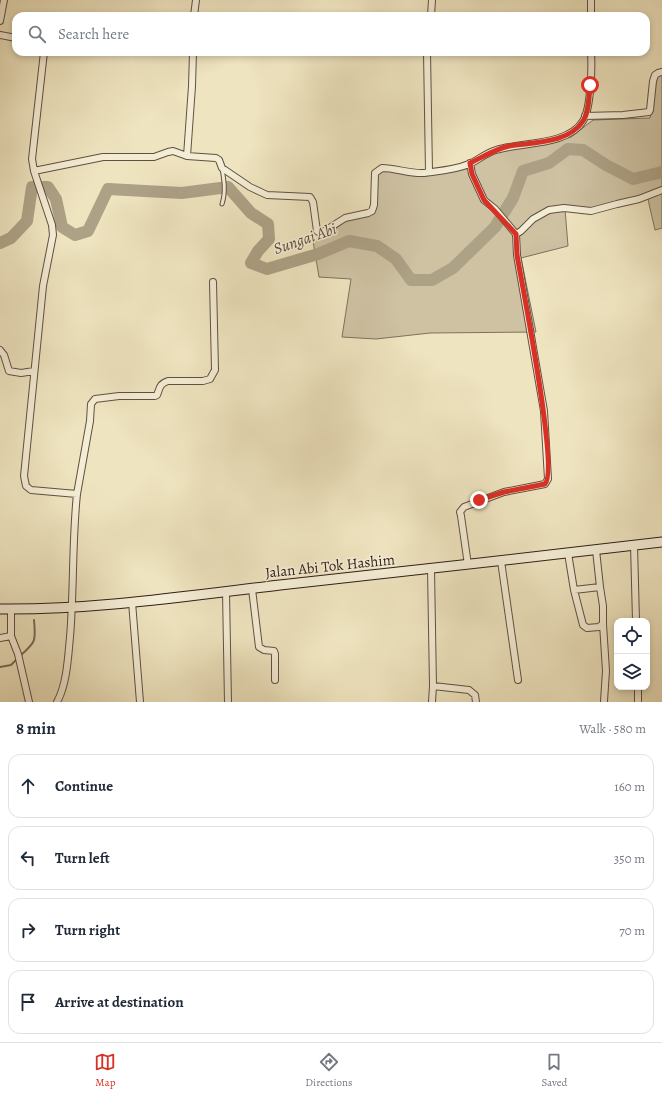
<!DOCTYPE html>
<meta charset="utf-8">
<style>
:root{--surface:#fff;--page:#f2f2f3;--text:#1f2937;--muted:#747a83;--line:#e0e1e3;--accent:#d93025}
body{margin:0;font-family:Alegreya,serif;background:var(--page);color:var(--text)}
.controls{position:absolute;right:12px;bottom:12px;display:grid;overflow:hidden;border-radius:8px;box-shadow:0 2px 6px #0003}
.controls button{width:36px;height:36px;display:grid;place-items:center;padding:0;border:0;border-bottom:1px solid var(--line);background:var(--surface);color:var(--text);font:20px sans-serif}
.stop{position:absolute;width:12px;height:12px;margin:-9px;border:3px solid #d93025;border-radius:50%;background:#fff}
.stop.end{background:#d93025;border-color:#fff;box-shadow:0 1px 4px #0008}
.list{margin:0;padding:0;list-style:none}
h2{display:flex;justify-content:space-between;align-items:center;height:52px;margin:0;padding:0 16px;font-size:17px}
h2 small{font-size:13px;font-weight:400;color:var(--muted)}
.list li{display:grid;grid-template-columns:26px 1fr auto;gap:12px;align-items:center;box-sizing:border-box;height:64px;margin:0 8px 8px;padding:0 8px;border:1px solid var(--line);border-radius:12px}
.list b{display:block;font-size:15px;white-space:nowrap}
.list em{font-size:13px;font-style:normal;color:var(--muted)}
.icon{flex:none;width:22px;height:22px;fill:none;stroke:currentColor;stroke-width:2;stroke-linecap:round;stroke-linejoin:round}
.map{position:relative;flex:none;width:662px;height:702px;overflow:hidden}
.search{position:absolute;background:var(--surface);box-shadow:0 2px 6px #0003;left:12px;right:12px;top:12px;height:44px;display:flex;align-items:center;gap:10px;box-sizing:border-box;padding:0 14px;border-radius:12px;color:var(--muted);font-size:15px}
.sheet{height:340px;background:var(--surface)}
nav{display:flex;justify-content:space-around;align-items:center;box-sizing:border-box;height:56px;border-top:1px solid var(--line);background:var(--surface);font-size:11px;color:var(--muted)}
nav a{display:grid;justify-items:center;gap:2px}
nav .on{color:var(--accent)}
.map>svg:first-child{display:block}
.green{fill:#cec2a3;stroke:#7f705e}
.lines{fill:none;stroke-linecap:round;stroke-linejoin:round}
.stream{stroke:#7b6d5a;stroke-width:2}
.river{stroke:#ada186;stroke-width:12}
.lane-casing{stroke:#605042;stroke-width:5}
.street-casing{stroke:#605042;stroke-width:8}
.secondary-casing{stroke:#301e18;stroke-width:11}
.lane{stroke:#f4edd5;stroke-width:3}
.street{stroke:#f4edd5;stroke-width:6}
.secondary{stroke:#f4edd5;stroke-width:9}
.route{stroke:#d93025;stroke-width:5}
.labels{text-anchor:middle;dominant-baseline:central;stroke-width:3;stroke-linejoin:round;paint-order:stroke}
.street-label{font-size:15px;fill:#301e18;stroke:#f4edd5}
.water-label{font-size:16px;font-style:italic;fill:#5c4c3e;stroke:#f4edd5}
</style>
<div class="map">
<svg width="662" height="702" viewBox="0 0 662 702">
<rect width="100%" height="100%" fill="#eee4bf"/>
<filter id="stains"><feTurbulence type="fractalNoise" baseFrequency=".005" numOctaves="4"/><feColorMatrix values="0 0 0 0 .2 0 0 0 0 .09 0 0 0 0 .02 0 0 0 .5 -.17"/></filter>
<radialGradient id="worn" r=".72"><stop offset=".6" stop-color="#630" stop-opacity="0"/><stop offset="1" stop-color="#630" stop-opacity=".3"/></radialGradient>
<path class="green" d="M657,75h5v153l-7,2 -8,-35 -59,17 -23,-3 3,37 -47,12 15,74 -106,1 -54,6 -34,-2 9,-58 -32,-2 -6,-36 15,-7 21,-15 25,-5 1,-39 11,-5 41,6 37,-9 48,-22 59,-8 22,-17 57,-2z"/>
<g class="lines">
<path class="stream" d="M20,656c16,-14 16,-15 14,-36
M0,667l11,-2 6,-6"/>
<path class="river" d="M0,243l11,-5 16,-17 5,-34h16l8,12 6,28 13,8 13,-4 20,-42 74,4 46,-6 23,26 17,11 1,15 -11,12 -7,12 16,6 51,-15 31,-13 28,5 19,13 15,21h21l21,-12 42,-41 18,-29 10,-27 26,-8 19,-14 15,1 23,15 27,14 29,-7"/>
<defs>
<path id="lane" d="M222,204c4,-12 2,-24 0,-36"/>
<path id="street" d="M591,0v16
M194,16l2,-16
M431,16l1,-16
M0,21l4,-21
M0,35l16,3
M44,52l-12,107 2,12 18,54 1,10 -10,51 -19,190 2,10 5,4 46,4c-5,47 -3,95 -7,143 -2,20 -3,47 -13,65
M427,52l2,120
M585,116l38,-1 26,-3 1,-2 3,-29 2,-6 3,-2 4,-1
M187,156l5,-70 1,-34
M470,163l2,11 12,26 11,9 21,25
M34,171l69,-14h51l14,-5 5,-1 14,5 29,2 3,2 3,8 28,19 17,8 43,2 3,5 4,29 3,2 3,-1 22,-14 23,-5 4,-2 2,-6 1,-32 7,-5c14,0 28,6 42,5 15,-2 31,-3 45,-9 9,-4 17,-11 27,-14 25,-8 72,-4 87,-29 8,-13 9,-53 8,-69
M0,350l4,5 5,16 12,2 13,-2
M77,494l13,-73 1,-17 4,-5 24,-3h36l2,-1c3,-7 2,-11 11,-14h35l7,-2 5,-9 -2,-88
M634,545l2,76
M568,553l6,37 26,-3 -4,-37
M501,561l17,119
M468,565l-7,-49 -1,-4 4,-5 40,-15 41,-8 3,-5 -4,-68 -27,-156 -1,-21 5,-3 12,-12 16,-9 15,-2 27,3 26,-7 22,-5 23,-9
M431,569l2,117 36,4 6,5 1,7
M252,589l7,58 5,3 10,1 1,3v26
M574,590l9,35 4,3 12,-1 4,-3v-18l-3,-19
M226,592l2,110
M132,602l8,100
M11,609v27l7,18 11,48
M603,624l3,47 -2,30
M0,638l11,-2
M638,687v15
M432,702l1,-16"/>
<path id="secondary" d="M0,609c93,1 187,-13 280,-24 127,-14 255,-28 382,-43"/>
</defs>
<use href="#lane" class="lane-casing"/>
<use href="#street" class="street-casing"/>
<use href="#secondary" class="secondary-casing"/>
<use href="#lane" class="lane"/>
<use href="#street" class="street"/>
<use href="#secondary" class="secondary"/>
</g>
<g class="lines">
<path class="route" d="M479,500l25,-8 41,-8c14,-13 -23,-200 -28,-229l-1,-21 -32,-34 -12,-26 -2,-11c13,-6 25,-14 39,-17 24,-4 59,-2 74,-25 6,-9 6,-25 7,-36"/>
</g>
<g class="labels">
<g class="street-label">
<text transform="translate(330 566) rotate(-6)">Jalan Abi Tok Hashim</text>
</g>
<g class="water-label">
<text transform="translate(305 239) rotate(-19)">Sungai Abi</text>
</g>
</g>
<rect width="100%" height="100%" filter="url(#stains)"/>
<rect width="100%" height="100%" fill="url(#worn)"/>
</svg>
<div class="controls">
<button><svg class="icon" aria-label="locate" viewBox="0 0 24 24"><circle cx="12" cy="12" r="6"/><path d="M12 2v4M12 18v4M2 12h4M18 12h4"/></svg></button>
<button><svg class="icon" aria-label="layers" viewBox="0 0 24 24"><path d="M12 4l9 5-9 5-9-5zM3 14l9 5 9-5"/></svg></button>
</div>
<div class="stop" style="left:590px;top:85px"></div>
<div class="stop end" style="left:479px;top:500px"></div>
<div class="search"><svg class="icon" aria-label="search" viewBox="0 0 24 24"><circle cx="10" cy="10" r="6"/><path d="M15 15l6 6"/></svg>Search here</div>
</div>
<section class="sheet">
<h2>8 min<small>Walk · 580 m</small></h2>
<ul class="list">
<li><svg class="icon" aria-label="ahead" viewBox="0 0 24 24"><path d="M12 20V5M6 11l6-6 6 6"/></svg><div><b>Continue</b></div><em>160 m</em></li>
<li><svg class="icon" aria-label="left" viewBox="0 0 24 24"><path d="M17 20v-9H6M10 6l-5 5 5 5"/></svg><div><b>Turn left</b></div><em>350 m</em></li>
<li><svg class="icon" aria-label="right" viewBox="0 0 24 24"><path d="M7 20v-9h11M14 6l5 5-5 5"/></svg><div><b>Turn right</b></div><em>70 m</em></li>
<li><svg class="icon" aria-label="arrive" viewBox="0 0 24 24"><path d="M6 21V4h12l-3 4 3 4H6"/></svg><div><b>Arrive at destination</b></div></li>
</ul>
</section>
<nav>
<a class="on"><svg class="icon" aria-label="map" viewBox="0 0 24 24"><path d="M3 6l6-2 6 2 6-2v14l-6 2-6-2-6 2zM9 4v14M15 6v14"/></svg>Map</a>
<a><svg class="icon" aria-label="directions" viewBox="0 0 24 24"><path d="M12 3l9 9-9 9-9-9zM9 14v-3h6M13 9l2 2-2 2"/></svg>Directions</a>
<a><svg class="icon" aria-label="saved" viewBox="0 0 24 24"><path d="M7 4h10v16l-5-4-5 4z"/></svg>Saved</a>
</nav>
